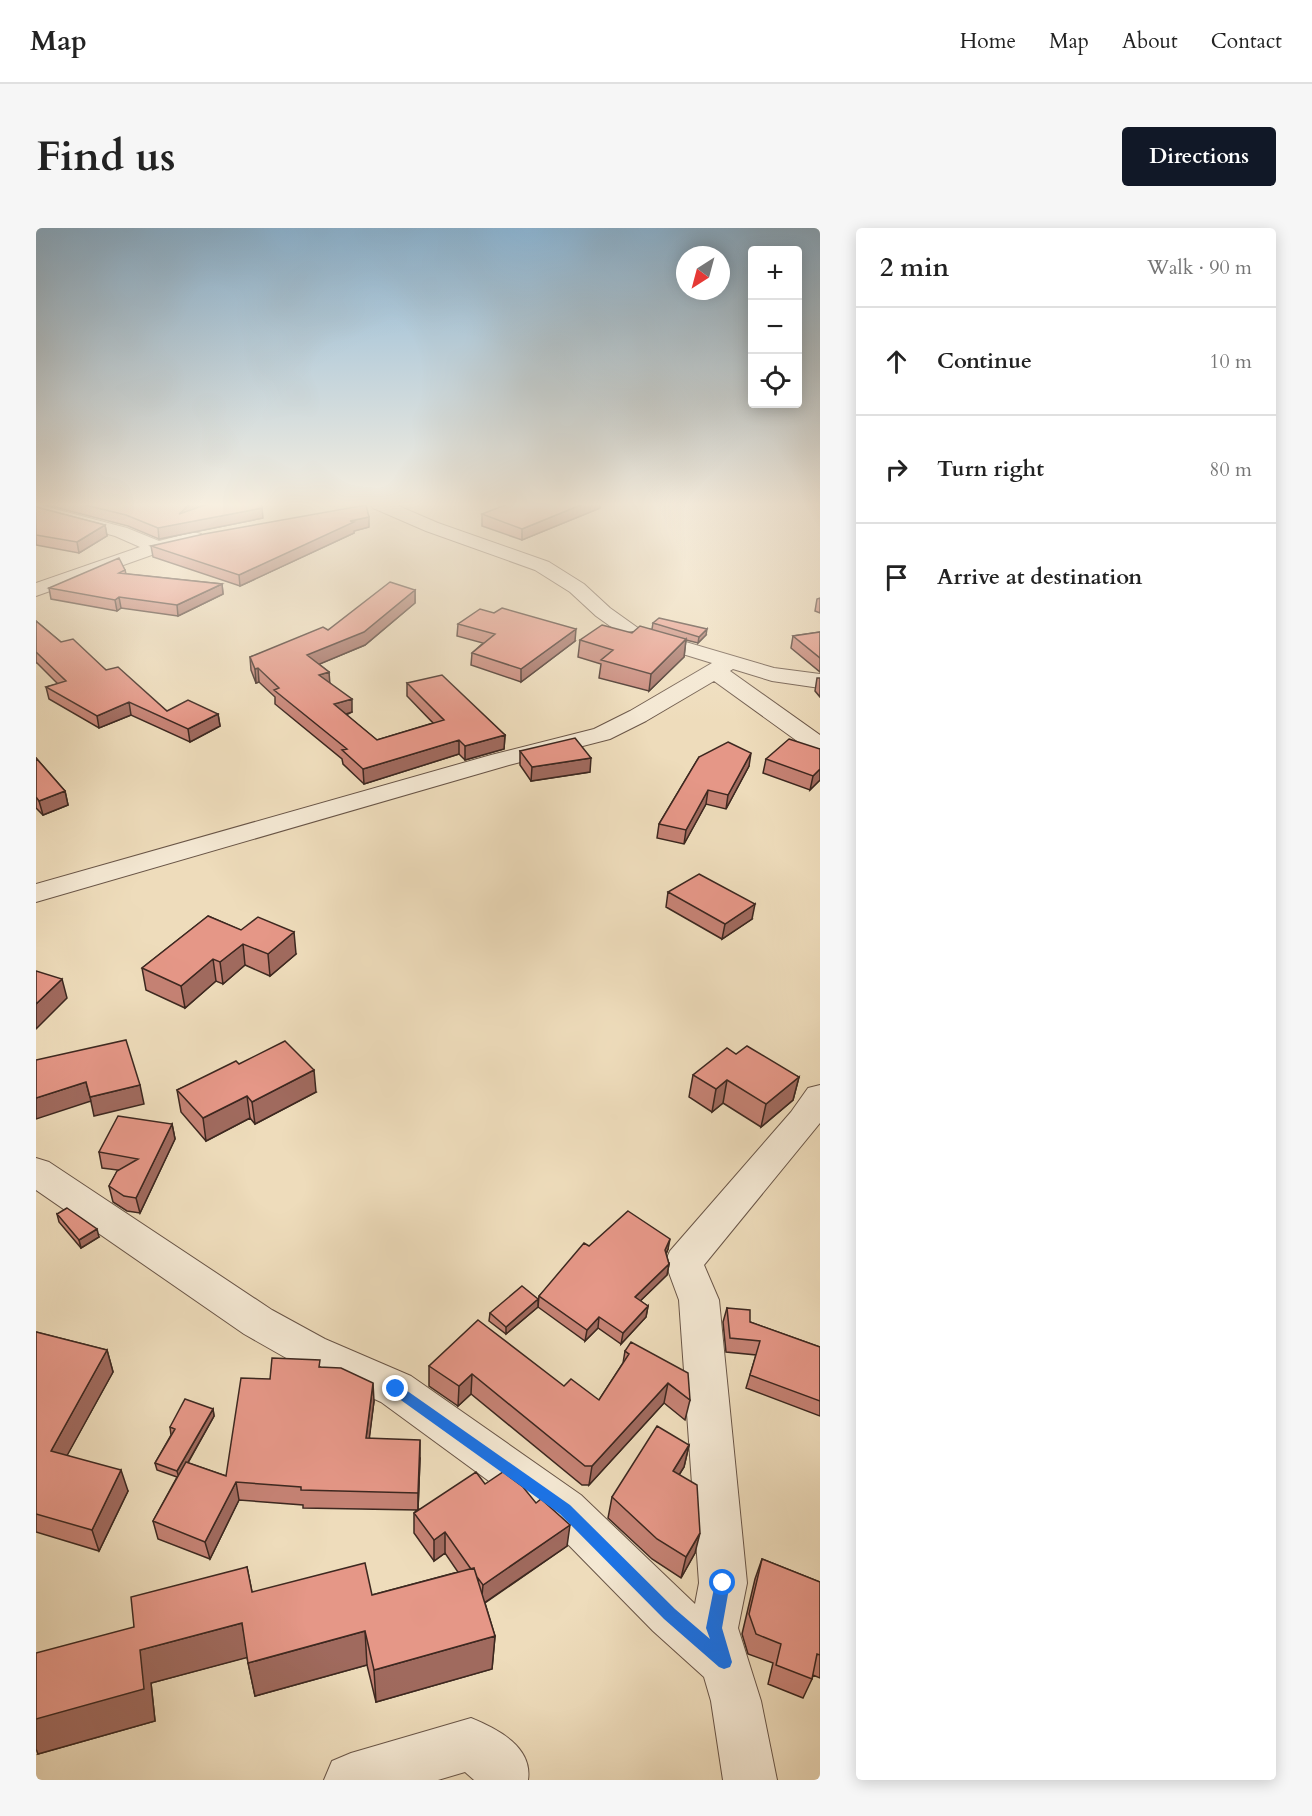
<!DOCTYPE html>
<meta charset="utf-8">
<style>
:root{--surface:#fff;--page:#f6f6f6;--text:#222;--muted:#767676;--line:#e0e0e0;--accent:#111827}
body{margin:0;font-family:Cardo,serif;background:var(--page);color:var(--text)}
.controls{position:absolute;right:18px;top:18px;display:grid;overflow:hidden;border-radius:6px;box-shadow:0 3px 15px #0003}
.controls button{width:54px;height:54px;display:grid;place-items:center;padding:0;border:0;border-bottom:2px solid var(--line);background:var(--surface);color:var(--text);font:30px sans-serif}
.compass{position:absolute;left:640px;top:18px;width:54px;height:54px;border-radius:50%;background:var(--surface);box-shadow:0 3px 15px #0003;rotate:216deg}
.stop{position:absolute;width:18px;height:18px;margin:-14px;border:4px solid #1a73e8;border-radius:50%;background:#fff}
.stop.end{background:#1a73e8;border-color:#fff;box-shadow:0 2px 6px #0008}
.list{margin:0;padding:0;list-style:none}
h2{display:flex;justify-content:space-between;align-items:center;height:78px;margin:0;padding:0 24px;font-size:26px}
h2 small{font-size:20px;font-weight:400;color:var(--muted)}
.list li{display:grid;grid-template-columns:39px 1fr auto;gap:18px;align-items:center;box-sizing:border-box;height:108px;padding:0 24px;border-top:2px solid var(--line)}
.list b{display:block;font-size:22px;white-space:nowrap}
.list em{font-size:20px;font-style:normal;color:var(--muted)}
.icon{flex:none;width:33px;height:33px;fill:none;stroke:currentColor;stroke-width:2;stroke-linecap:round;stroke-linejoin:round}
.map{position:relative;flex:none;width:784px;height:1552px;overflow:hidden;border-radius:6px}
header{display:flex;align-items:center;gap:36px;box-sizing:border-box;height:84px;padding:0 30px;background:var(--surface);border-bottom:2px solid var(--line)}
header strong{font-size:28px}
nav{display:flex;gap:33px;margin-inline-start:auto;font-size:21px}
.intro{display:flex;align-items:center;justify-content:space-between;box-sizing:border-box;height:144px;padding:0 36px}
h1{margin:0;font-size:42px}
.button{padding:15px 27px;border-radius:6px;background:var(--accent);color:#fff;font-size:21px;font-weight:700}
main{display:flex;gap:36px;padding:0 36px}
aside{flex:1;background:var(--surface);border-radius:6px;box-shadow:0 3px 15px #0003}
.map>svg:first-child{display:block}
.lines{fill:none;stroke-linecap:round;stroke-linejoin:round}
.minor-casing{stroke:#695547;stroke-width:2}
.minor{fill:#f4e8d3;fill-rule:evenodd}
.wall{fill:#c58274;stroke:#3d2820;stroke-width:1.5}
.shaded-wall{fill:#a06a5e;stroke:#3d2820;stroke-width:1.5}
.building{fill:#e59787;stroke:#3d2820;stroke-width:1.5}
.route{fill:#1a73e8}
</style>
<header>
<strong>Map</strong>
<nav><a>Home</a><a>Map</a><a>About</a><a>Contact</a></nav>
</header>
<div class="intro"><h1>Find us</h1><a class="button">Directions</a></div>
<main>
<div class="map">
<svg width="784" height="1552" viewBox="0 0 784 1552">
<rect width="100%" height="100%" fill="#eedcbb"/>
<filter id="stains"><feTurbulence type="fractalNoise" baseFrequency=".00333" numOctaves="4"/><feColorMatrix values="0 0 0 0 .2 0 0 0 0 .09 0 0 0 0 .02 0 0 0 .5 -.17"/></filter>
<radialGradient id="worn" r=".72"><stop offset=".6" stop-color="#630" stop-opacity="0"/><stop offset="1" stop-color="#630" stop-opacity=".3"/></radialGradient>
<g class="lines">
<defs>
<path id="minor" d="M0,276l91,24 32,13 35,-9 7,2 2,4 -2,4 -38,9 -127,45v-13l104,-36 -25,-11 -79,-22z
M334,276h24l44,19 111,39 35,22 26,24 28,20 136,40 46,6v14l-48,-7 -39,-12 -3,2 90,64v18l-9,-2 -97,-70 -68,40 -36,18 -101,26 -473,137v-18l455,-129 103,-26 36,-18 82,-48 -88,-27 -28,-20 -26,-24 -35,-22 -109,-39 -53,-23z
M784,857v38l-116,142 15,35 28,283 -9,45 23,73 16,79h-54l-12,-79 -7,-24 -51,-46 -104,-106 -168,-123 -86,-39 -51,-29 -208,-144v-32l13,4 223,148 53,29 86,37 170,119 114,109 4,-21 -20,-283 -14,-38 5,-11 121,-139 17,-24z
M435,1490c27,11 62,29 57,62h-54l-9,-8 -27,8h-114l8,-19 19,-8z"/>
</defs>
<use href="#minor" class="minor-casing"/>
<use href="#minor" class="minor"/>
</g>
<path class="wall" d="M7,276h160l-4,3 64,11 -104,21 -31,-13z
M0,279l69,18 2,11 -28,17 -43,-8z
M564,280l-78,32 -40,-14v-12z
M333,299l-15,4v2l-114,53 -87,-29 -2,-11z
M89,342l1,4 96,10 1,10 -45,22 -57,-8 -4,3 -66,-12 -2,-11z
M379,362v13l-50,42 -46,19 10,8v10l23,30 -6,3 31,25 56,-17 -26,-27v-13l98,52 -1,14 -39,11 -6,-6 -95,30 -21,-20 -1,-5 -67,-55v-7l-16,-15 -3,1 -5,-13 -1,-13 78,-27z
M784,370v15l-5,-2 2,-12z
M0,393l25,21 45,28 61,41 51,3 2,12 -30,16 -59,-27 -32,13 -50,-29 -3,-12 12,-3 -21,-21h-1z
M617,395l53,12 -8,8 -12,-3 -2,17 -35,34 -50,-13 2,-14 -23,-7 2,-17 72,-11z
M422,396l117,17 -54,41 -50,-17 1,-12 11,-10 -26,-7z
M784,404v40l-29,-24 2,-12z
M781,450h3v19l-5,-6z
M784,521v31l-10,10 -47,-17 3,-14z
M484,523l70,21 -59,9 -11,-16z
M663,529l50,9 -23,43 -20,-5 -22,40 -27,-6 2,-14z
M0,530l29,33 3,14 -25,10 -7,-7z
M632,664l84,27 -30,20 -56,-32z
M172,688l88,38 -26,22 -25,-11 -22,19 -7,-3 -31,27 -39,-18 -4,-22z
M700,826l63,23 -6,23 -32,27 -38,-24 -11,9 -23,-15 4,-22z
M203,836l77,28 -61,32 -5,-6 -44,23 -25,-29 -4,-22z
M136,896l3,15 -35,74 -13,-2 -14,-9 -4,-16 9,-16 -16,-2 -3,-16z
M21,986l42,23 -18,11 -22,-26z
M553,1018l79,3 -2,5 3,10 -2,11 -27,26 8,5 -2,11 -25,27 -23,-16 -13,13 -47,-34 1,-11z
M502,1071v8l-32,27 -17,-13 1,-8z
M691,1080l23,14 70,25v69l-74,-28 10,-33 -30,-3 -3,-30z
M0,1104l71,18 6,22 -46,83 61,36 -29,60 -63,-19z
M589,1123l65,49 -5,20 -21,-17 -75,82h-7l-111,-91 -13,12 -29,-20v-20l135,20 35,14 24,-37z
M284,1139l54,34 -5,37 51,20 -2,52 67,-26 82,62 -82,57 10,33 -3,33 -116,33 -9,-37 -112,31 -8,-39 -96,26 4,38 -117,33 96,-127 113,-60 5,25 120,3 86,-23 -13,-19 -11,8 -20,-28v-20l3,-3 -114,-2v-3l-64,-5 -29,59 -52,-20 -5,-18 24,-44 -20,-7 -2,-7 16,-28 -1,-8 43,-18 1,7 -26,47 38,13 44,-97z
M653,1217l-5,22 -5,8 16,78 -14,25 -29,-19 -44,-41 4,-21z
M726,1331l58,23v96l-7,-3 -1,4 -9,19 -35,-14 5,-21 -25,-9 -6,-20 13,-55z"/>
<path class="shaded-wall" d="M154,276h13l-21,19 80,-15 1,10 -104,21 -1,-11 21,-14z
M547,276h17v4l-78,32v-11z
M333,289v10l-15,4v2l-114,53 -1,-11 111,-54z
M69,297l2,11 -28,17 -2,-11z
M186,356l1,10 -45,22 -1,-11z
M379,362v13l-50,42 -57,24 -1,-14z
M83,369l2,11 -4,3 -2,-11z
M540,401l-1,12 -54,41v-13z
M671,401l-1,6 -8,8 1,-6z
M650,411l-2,18 -35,34 2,-17z
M222,440l1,14 -3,1 -1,-14z
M293,444l1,13 -11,-10z
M316,471v13l-18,6v-14z
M93,474l2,13 -32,13 -2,-12z
M182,486l2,12 -30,16 -2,-13z
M469,507l-1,14 -39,11v-14z
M423,512v14l-95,30 -1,-15z
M715,525l-2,13 -23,43 2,-14z
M555,530l-1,14 -59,9 1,-14z
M784,541v11l-10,10 3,-14z
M672,562l-2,14 -22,40 2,-14z
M29,563l3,14 -25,10 -4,-14z
M719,676l-3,15 -30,20 3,-15z
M258,704l2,22 -26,22 -2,-22z
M207,716l2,21 -22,19 -3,-22z
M177,731l3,22 -31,27 -4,-22z
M26,751l5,19 -31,31v-25z
M278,842l2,22 -61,32 -3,-22z
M763,849l-6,23 -32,27 5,-23z
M691,852l-4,23 -11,9 4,-23z
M50,854l5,19 -55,18v-21z
M104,857l4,19 -50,12 -4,-19z
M211,868l3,22 -44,23 -3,-23z
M136,896l3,15 -35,74 -4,-15z
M61,1001l2,8 -18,11 -2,-8z
M634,1011l-2,10 -5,12 2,-11z
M633,1036l-2,11 -34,33 2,-11z
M502,1071v8l-32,27v-7z
M612,1078l-2,11 -25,27 2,-11z
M563,1089l-1,11 -13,13 2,-11z
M71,1122l6,22 -55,100 -7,-21z
M436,1146l-1,20 -13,12 1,-20z
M337,1155l1,18 -7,56 -1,-19z
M632,1155l-4,20 -75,82 3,-19z
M177,1181l1,7 -35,62 -2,-7z
M384,1212v18l-2,52v-17z
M653,1217l-5,22 -16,25 5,-21z
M85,1242l7,21 -29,60 -7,-21z
M200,1254l3,18 -29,59 -5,-17z
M534,1297l-3,21 -86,59 2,-20z
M409,1304v21l-11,8v-21z
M664,1305l-5,20 -14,25 5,-21z
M206,1395l7,34 -98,26 4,38 -117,33 -2,-5v-30l104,-69z
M329,1403l2,34 -112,31 -7,-33z
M459,1408l-3,33 -116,33 -2,-32z"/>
<path class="building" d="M45,276h109l-11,10 29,-10h54v4l-104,20 -32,-13z
M472,276h75l-61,25 -40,-15z
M330,277l3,12 -19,4 4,1 -115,53 -88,-29 53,-12z
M0,279l69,18 -28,17 -41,-7z
M83,330l6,12 -6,3 103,11 -45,21 -58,-8 -4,3 -66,-12z
M354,354l25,8 -51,42 -57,23 22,17 -10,3 33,24 -18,5 43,36 67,-20 -37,-37 35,-8 63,60 -40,11 -6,-6 -96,29 -21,-19 5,-1 -73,-59 5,-2 -21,-20 -3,1 -5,-12 73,-30 5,3z
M466,380l74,21 -55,40 -49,-16 23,-19 -37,-10 22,-15 14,4z
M623,390l48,11 -8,8 -46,-14z
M0,393l25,21 12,-3 33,31 12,-3 49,44 21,-11 30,14 -30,15 -59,-27 -32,14 -51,-29 20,-6 -30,-29z
M566,397l30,8 8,-7 46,13 -35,35 -50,-14 12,-10 -33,-10z
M784,404v26l-27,-22z
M539,510l16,20 -59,9 -12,-16z
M753,511l31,10v20l-7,7 -47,-17z
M692,514l23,11 -23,42 -20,-5 -22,40 -27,-6 40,-67z
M0,530l29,33 -26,10 -3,-4z
M663,646l56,30 -30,20 -57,-32z
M172,688l33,14 17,-13 36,15 -26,22 -25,-10 -23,18 -7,-3 -32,27 -39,-18z
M0,743l26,8 -26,25z
M90,812l14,45 -50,12 -4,-15 -50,16v-38z
M249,813l29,29 -62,32 -5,-6 -44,22 -26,-28 59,-29 3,3z
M711,818l52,31 -33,27 -39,-24 -11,9 -23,-14 34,-27 9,6z
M82,888l54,8 -36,74 -12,-2 -15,-10 8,-15 21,-12 -39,-7z
M31,980l30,21 -18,11 -22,-26z
M592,983l42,28 -5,11 4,14 -34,33 13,9 -25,27 -24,-16 -12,13 -48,-34 45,-53 5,3z
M486,1058l16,13 -32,28 -16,-14z
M691,1080l23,2v12l70,25v54l-70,-26 10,-34 -30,-3z
M442,1092l86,66 7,-7 28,21 30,-46 -4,-3 6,-9 57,31 2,27 -22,-17 -76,83h-7l-113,-92 -13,12 -30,-20z
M0,1104l71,18 -56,101 70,19 -29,60 -56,-16z
M236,1130l48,2 -1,7 22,1 32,15 -7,55 54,2 -2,53 -117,-3v-3l-65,-5 -31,60 -52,-21 33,-59 40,14 15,-98 29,1z
M149,1171l28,10 -36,62 -22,-8 20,-34 -5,-2z
M621,1198l32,19 -16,26 24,14 3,48 -14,24 -29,-18 -45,-42z
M440,1244l9,12 18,-12 20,15 13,16 5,-4 29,26 -87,60 -6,-8 -3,-9 -3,1 -26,-37 -11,8 -20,-27z
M726,1331l58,23v73l-3,-1 -5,25 -36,-14 5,-21 -25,-10 -7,-20z
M329,1335l7,32 102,-27 21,68 -121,34 -9,-39 -117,32 -6,-40 -102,27 4,39 -108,30v-66l98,-26 -3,-30 116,-30 5,25z"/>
<linearGradient id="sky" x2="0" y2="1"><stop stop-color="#8bb6d6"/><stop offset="0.56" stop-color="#f7efe0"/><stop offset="1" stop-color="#f7efe0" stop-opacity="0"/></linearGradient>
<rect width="784" height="494" fill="url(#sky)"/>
<path class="route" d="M360,1155l174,122 105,104 35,30 -4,-11 9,-45 3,-5 5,-2 5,2 2,5 -8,45 10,34 -2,5 -6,2 -5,-2 -55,-48 -104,-105 -169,-121 -2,-4 2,-4z"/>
<rect width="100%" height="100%" filter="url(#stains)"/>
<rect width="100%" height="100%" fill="url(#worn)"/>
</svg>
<div class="controls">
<button>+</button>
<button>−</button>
<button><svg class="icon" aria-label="locate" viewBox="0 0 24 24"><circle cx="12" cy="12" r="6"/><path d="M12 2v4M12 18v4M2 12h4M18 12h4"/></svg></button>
</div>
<svg class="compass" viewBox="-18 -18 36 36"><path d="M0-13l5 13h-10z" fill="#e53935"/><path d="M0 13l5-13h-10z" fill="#767676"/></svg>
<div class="stop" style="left:687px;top:1355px"></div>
<div class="stop end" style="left:360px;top:1161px"></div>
</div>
<aside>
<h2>2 min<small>Walk · 90 m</small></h2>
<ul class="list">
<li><svg class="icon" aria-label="ahead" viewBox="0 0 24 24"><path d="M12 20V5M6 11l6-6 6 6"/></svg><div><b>Continue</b></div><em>10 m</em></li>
<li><svg class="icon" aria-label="right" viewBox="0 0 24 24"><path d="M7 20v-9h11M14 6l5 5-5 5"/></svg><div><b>Turn right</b></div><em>80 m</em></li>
<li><svg class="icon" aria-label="arrive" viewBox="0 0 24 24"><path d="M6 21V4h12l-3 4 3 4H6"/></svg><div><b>Arrive at destination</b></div></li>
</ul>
</aside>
</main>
